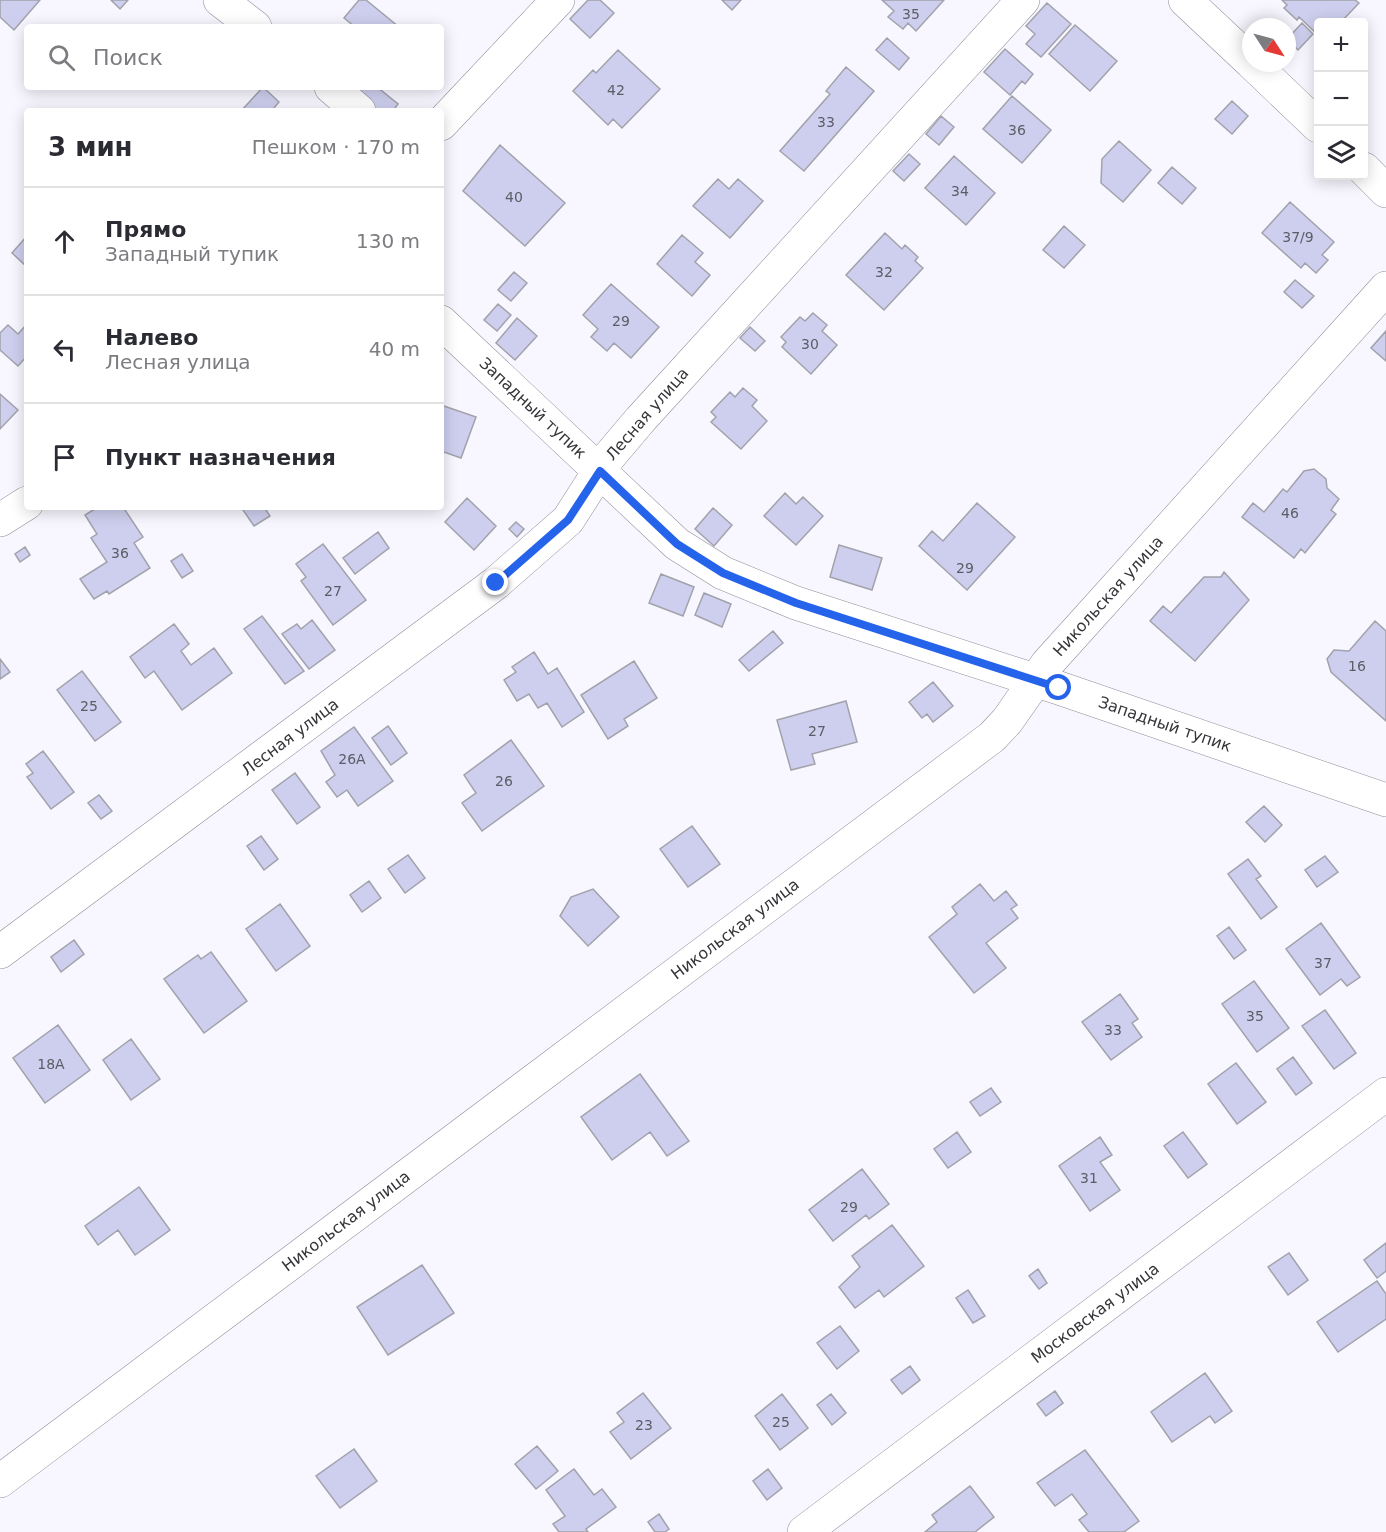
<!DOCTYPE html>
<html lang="ru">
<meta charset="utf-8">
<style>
:root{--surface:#fff;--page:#f7f7f7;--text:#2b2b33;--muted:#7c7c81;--line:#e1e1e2}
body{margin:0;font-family:"DejaVu Sans",sans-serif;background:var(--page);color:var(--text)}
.controls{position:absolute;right:18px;top:18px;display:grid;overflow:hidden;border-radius:6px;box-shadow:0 3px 15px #0003}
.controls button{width:54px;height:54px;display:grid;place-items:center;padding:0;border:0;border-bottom:2px solid var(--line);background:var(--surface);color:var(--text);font:30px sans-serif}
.compass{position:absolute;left:1242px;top:18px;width:54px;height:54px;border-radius:50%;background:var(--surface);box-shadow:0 3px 15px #0003;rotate:126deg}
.stop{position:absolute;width:18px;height:18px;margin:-14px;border:4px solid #2563eb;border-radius:50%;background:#fff}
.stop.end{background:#2563eb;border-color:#fff;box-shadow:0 2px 6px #0008}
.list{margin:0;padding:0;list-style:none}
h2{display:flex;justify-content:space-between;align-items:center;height:78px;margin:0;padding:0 24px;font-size:26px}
h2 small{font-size:20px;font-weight:400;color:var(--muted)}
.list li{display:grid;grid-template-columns:39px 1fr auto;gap:18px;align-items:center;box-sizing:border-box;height:108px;padding:0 24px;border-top:2px solid var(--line)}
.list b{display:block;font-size:22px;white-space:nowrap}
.list p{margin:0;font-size:20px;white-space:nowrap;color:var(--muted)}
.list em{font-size:20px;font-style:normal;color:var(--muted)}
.icon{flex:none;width:33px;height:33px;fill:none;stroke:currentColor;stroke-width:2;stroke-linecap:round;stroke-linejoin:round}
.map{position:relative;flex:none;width:1386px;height:1532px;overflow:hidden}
.search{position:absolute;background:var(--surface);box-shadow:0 3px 15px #0003;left:24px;top:24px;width:420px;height:66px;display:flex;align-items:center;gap:15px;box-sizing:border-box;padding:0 21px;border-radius:6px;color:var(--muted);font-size:22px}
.panel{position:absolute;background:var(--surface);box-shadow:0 3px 15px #0003;left:24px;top:108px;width:420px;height:402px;border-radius:6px}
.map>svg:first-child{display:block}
.building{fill:#cecfee;stroke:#a1a2ab;stroke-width:1.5}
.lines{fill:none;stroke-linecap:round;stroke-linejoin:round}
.minor-casing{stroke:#8f8e97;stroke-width:34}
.minor{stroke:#fff;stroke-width:33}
.route{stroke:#2563eb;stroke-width:8}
.labels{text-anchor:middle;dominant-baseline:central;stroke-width:4.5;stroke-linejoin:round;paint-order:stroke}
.number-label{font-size:14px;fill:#5c5c66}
.street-label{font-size:16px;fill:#363539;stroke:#fff}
</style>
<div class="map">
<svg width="1386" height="1532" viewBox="0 0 1386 1532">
<rect width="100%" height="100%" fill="#f8f7ff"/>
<path class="building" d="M0,0h40l-26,30 -14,-13z
M111,0h17l-8,9z
M359,0h7l33,27h-44l-11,-9z
M588,0h12l14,13 -24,25 -20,-19z
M722,0h19l-9,10z
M882,0h62l-28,31 -8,-8 -5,6 -15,-12 6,-6z
M1282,0h73l4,3 -18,19h-23v13l-19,-18 -2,3 -13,-12 3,-3z
M1047,3l24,21 -30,33 -15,-13 9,-10 -9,-8z
M1302,23l11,11 -15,16 -11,-11z
M1075,25l42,36 -27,30 -41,-37z
M887,38l22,20 -10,12 -23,-20z
M1005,49l28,25 -8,10 -3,-3 -12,14 -26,-23z
M618,50l42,39 -38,39 -9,-9 -5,6 -35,-34 20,-21 3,3z
M846,67l28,24 -70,80 -24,-20 50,-57 -4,-3z
M263,87l16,15 -6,7 3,2h-35z
M354,87h23l21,17 -5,7h-19z
M1012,96l39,34 -29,33 -39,-34z
M1232,101l16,15 -16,18 -17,-15z
M941,116l13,11 -15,18 -13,-11z
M1119,141l32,29 -28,32 -22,-19 1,-24z
M500,145l65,58 -40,43 -62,-55z
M909,154l11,10 -16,17 -11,-10z
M954,156l41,37 -29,32 -41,-37z
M1172,167l24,21 -14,16 -24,-21z
M718,179l11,10 9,-10 25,22 -33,37 -37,-32z
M1290,202l44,40 -12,13 6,5 -12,13 -11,-10 -4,5 -39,-35z
M1064,226l21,19 -21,23 -21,-18z
M885,233l17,16 3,-4 13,12 -3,4 8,7 -39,42 -38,-35z
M682,235l21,18 -8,9 15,13 -18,21 -35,-32z
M27,236v31l-15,-14z
M514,272l13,11 -16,18 -13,-11z
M1295,280l19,16 -12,12 -18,-16z
M611,284l48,43 -28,31 -17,-15 -7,8 -16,-14 7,-8 -15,-14z
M498,304l13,11 -14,16 -13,-11z
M813,313l14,12 -5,6 15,14 -26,29 -29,-27 4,-5 -5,-5 19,-20 5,4z
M517,318l20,18 -22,24 -19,-17z
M27,324v32l-9,10 -18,-16v-17l8,-8 10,9z
M750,327l15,14 -10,10 -15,-13z
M1386,331v30l-15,-13z
M743,388l14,12 -5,6 15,15 -26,28 -30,-27 5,-5 -5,-5 19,-20 5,5z
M0,394l18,16 -18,19z
M441,405l35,12 -15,41 -20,-7z
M1314,469l12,10 1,9 12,11 -8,11 5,4 -31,39 -4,-4 -7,9 -52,-41 11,-14 11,9 19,-23 4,3 17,-21z
M785,493l11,11 7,-7 20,19 -27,29 -32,-29z
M467,498l29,28 -22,24 -29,-28z
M977,503l38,34 -48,53 -48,-44 13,-15 11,10z
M98,507h25l20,30 -9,6 16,25 -41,26 -2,-3 -13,8 -14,-20 27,-17 -16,-24 6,-4 -12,-19z
M247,507h17l6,9 -16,10 -11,-16z
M713,508l19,17 -18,21 -19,-17z
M516,522l8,7 -7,8 -8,-8z
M378,532l11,16 -34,26 -12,-16z
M323,544l43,56 -33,25 -32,-44 5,-4 -10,-13z
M839,545l43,13 -10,32 -42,-13z
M25,547l5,8 -10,7 -5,-8z
M182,554l11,17 -11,7 -11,-17z
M1224,572l25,28 -54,61 -45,-40 13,-15 8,7 33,-36h17z
M661,574l33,13 -11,29 -34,-13z
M704,593l27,11 -9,23 -27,-12z
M262,616l42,55 -19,13 -41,-55z
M312,620l23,30 -26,19 -27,-35 15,-10 4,5z
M1375,621l11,10v90l-55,-49 -4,-13 7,-9 15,1z
M174,624l15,20 -8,7 10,14 23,-17 18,25 -50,37 -28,-39 -9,7 -15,-21z
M773,631l10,12 -34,28 -10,-11z
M534,652l14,22 9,-6 27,44 -22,15 -15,-24 -9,5 -9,-14 -12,7 -13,-21 12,-8 -4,-5z
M0,659l10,13 -10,7z
M634,661l23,37 -33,21 4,7 -20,13 -27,-44z
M82,671l39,51 -26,19 -38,-51z
M933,682l20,24 -20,16 -6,-8 -5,4 -13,-16z
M846,701l11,41 -45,12 3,10 -24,6 -14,-50z
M388,726l19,27 -16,12 -19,-27z
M354,727l39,54 -35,25 -11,-16 -10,7 -11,-15 9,-7 -14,-24z
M511,740l33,46 -62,45 -20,-28 14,-10 -12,-18z
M43,751l31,41 -23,17 -24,-32 6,-4 -7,-9z
M295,773l25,34 -23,17 -25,-34z
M99,795l13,16 -11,8 -13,-16z
M1264,806l18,19 -17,17 -19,-20z
M692,826l28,38 -32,23 -28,-38z
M261,836l17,23 -14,11 -17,-24z
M408,855l17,23 -20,15 -17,-24z
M1325,856l13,16 -21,15 -12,-17z
M1248,859l13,17 -5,3 21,28 -16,12 -33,-45z
M369,881l12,17 -19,14 -12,-17z
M980,884l14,17 12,-10 11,14 -6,4 7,9 -32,25 20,25 -32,25 -45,-56 28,-23 -5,-7z
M593,889l26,28 -31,29 -28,-30 11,-19z
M280,904l30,42 -34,25 -30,-42z
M1321,923l39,54 -13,9 -6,-7 -21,16 -34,-46z
M1229,927l17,23 -12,9 -17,-23z
M74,940l10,14 -23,18 -10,-15z
M211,952l36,49 -43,32 -40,-54 34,-24 3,4z
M1254,981l35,47 -32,24 -35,-48z
M1120,994l18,25 -6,4 10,14 -31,23 -29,-38z
M1325,1010l31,43 -22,16 -32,-43z
M58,1025l32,45 -45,33 -32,-45z
M131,1039l29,40 -29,21 -28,-40z
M1293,1057l19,26 -16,12 -19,-26z
M1236,1063l30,39 -29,22 -29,-40z
M640,1074l49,67 -22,15 -17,-24 -38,28 -31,-43z
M991,1088l10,14 -21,14 -10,-14z
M957,1132l14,20 -23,16 -14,-19z
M1183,1132l24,32 -19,14 -24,-32z
M1100,1137l12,18 -12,7 20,28 -30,21 -31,-45z
M862,1169l27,35 -20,15 -3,-4 -33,26 -24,-31z
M139,1187l31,43 -35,25 -17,-25 -20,15 -13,-19z
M892,1225l32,41 -40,31 -5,-7 -24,18 -16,-21 21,-20 -8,-11z
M1386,1243v28l-9,7 -13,-18z
M1289,1253l19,27 -20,15 -20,-28z
M422,1265l32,48 -66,42 -31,-48z
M1038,1269l9,14 -8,6 -10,-13z
M1377,1281l9,13v25l-48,33 -21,-30z
M968,1290l17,26 -12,7 -17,-25z
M840,1326l19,25 -22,18 -20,-26z
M910,1366l10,14 -18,14 -11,-14z
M1205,1373l27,38 -17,12 -5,-7 -38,26 -21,-30z
M1055,1391l8,12 -17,13 -9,-12z
M643,1393l28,35 -40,31 -21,-27 14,-10 -7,-9z
M782,1394l26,34 -28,22 -25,-34z
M831,1394l15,19 -14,12 -15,-20z
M537,1446l21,25 -22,18 -21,-25z
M354,1449l23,32 -37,27 -24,-32z
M1085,1450l54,71 -15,11h-35l-10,-12 8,-6 -15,-20 -17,12 -18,-23z
M574,1469l20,26 8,-6 14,18 -30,22 2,3h-29l-6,-8 12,-8 -19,-26z
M768,1469l14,19 -15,12 -14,-19z
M970,1486l24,31 -19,15h-50l12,-10 -5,-7z
M659,1514l10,15 -4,3h-10l-7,-10z"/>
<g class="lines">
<defs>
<path id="minor" d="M220,0l35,27
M1185,0l66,62
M1252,63l66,63
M331,87l28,24
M441,124l117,-124
M1364,169l22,22
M441,322l236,222 46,29 73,30 263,85 327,112
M0,520l27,-17
M0,952l496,-369 72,-63 39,-61 33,-39 383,-420
M0,1481l992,-744 15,-16 40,-57 339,-376
M804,1532l582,-438"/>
</defs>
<use href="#minor" class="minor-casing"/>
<use href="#minor" class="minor"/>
</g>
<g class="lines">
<path class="route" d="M496,583l72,-63 32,-49 77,73 46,29 73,30 263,85"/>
</g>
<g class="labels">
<g class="number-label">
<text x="911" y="14">35</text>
<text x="616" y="90">42</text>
<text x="826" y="122">33</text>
<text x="1017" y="130">36</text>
<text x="960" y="191">34</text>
<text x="514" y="197">40</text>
<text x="1298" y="237">37/9</text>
<text x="884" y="272">32</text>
<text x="621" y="321">29</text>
<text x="810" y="344">30</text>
<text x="1290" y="513">46</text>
<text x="120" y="553">36</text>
<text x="965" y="568">29</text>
<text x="333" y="591">27</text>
<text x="1357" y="666">16</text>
<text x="89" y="706">25</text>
<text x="817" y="731">27</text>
<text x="352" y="759">26А</text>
<text x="504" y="781">26</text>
<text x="1323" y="963">37</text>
<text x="1255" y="1016">35</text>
<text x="1113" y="1030">33</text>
<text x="51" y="1064">18А</text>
<text x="1089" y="1178">31</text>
<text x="849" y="1207">29</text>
<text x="781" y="1422">25</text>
<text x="644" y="1425">23</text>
</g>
<g class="street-label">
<text transform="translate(533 408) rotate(43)">Западный тупик</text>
<text transform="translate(647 414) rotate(-49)">Лесная улица</text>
<text transform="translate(1108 596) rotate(-48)">Никольская улица</text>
<text transform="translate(1165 724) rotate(19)">Западный тупик</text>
<text transform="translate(290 737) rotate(-37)">Лесная улица</text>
<text transform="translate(735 929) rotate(-37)">Никольская улица</text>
<text transform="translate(346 1221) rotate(-37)">Никольская улица</text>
<text transform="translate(1095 1313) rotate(-37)">Московская улица</text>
</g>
</g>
</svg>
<div class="controls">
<button>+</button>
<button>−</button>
<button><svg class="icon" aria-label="layers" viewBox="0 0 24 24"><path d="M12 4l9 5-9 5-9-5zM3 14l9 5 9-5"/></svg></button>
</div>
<svg class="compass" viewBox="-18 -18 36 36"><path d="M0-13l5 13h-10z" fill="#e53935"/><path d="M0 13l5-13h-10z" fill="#7c7c81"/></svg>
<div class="stop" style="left:1059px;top:688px"></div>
<div class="stop end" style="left:496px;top:583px"></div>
<div class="search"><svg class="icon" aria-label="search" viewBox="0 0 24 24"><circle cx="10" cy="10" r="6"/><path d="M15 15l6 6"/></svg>Поиск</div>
<section class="panel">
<h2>3 мин<small>Пешком · 170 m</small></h2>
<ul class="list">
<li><svg class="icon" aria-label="ahead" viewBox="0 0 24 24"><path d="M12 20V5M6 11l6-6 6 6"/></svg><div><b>Прямо</b><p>Западный тупик</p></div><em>130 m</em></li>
<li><svg class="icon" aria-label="left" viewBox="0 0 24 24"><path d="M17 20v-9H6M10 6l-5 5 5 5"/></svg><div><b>Налево</b><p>Лесная улица</p></div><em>40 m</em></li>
<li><svg class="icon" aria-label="arrive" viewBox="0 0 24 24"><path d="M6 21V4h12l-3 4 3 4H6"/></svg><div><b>Пункт назначения</b></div></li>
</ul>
</section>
</div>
